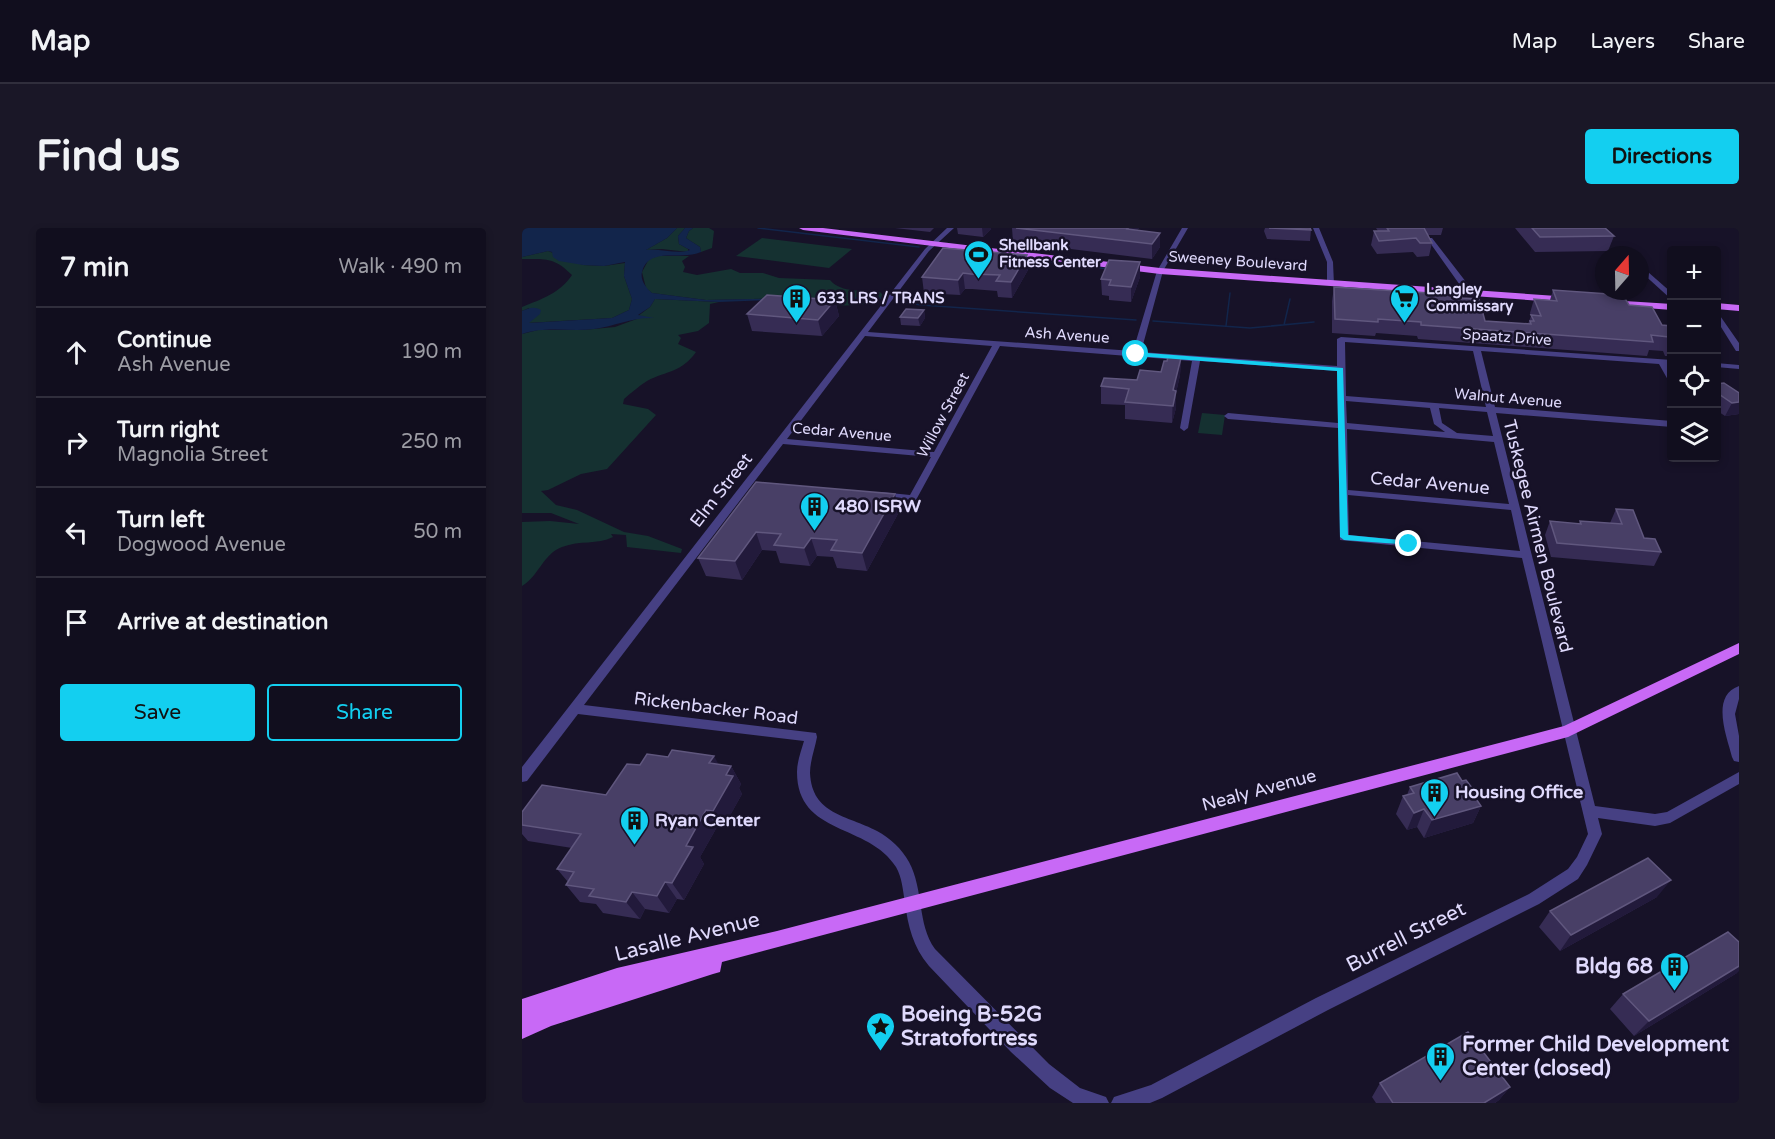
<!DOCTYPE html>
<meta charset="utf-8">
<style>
:root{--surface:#110e1e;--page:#1a1727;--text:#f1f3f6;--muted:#9c9ca4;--line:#302e3c;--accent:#13cff0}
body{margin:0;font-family:"Varela Round",sans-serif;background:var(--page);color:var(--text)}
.controls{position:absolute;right:18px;top:18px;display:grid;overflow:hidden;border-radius:6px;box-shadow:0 3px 9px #0003}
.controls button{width:54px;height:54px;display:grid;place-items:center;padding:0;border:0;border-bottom:2px solid var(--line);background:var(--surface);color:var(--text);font:30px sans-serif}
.compass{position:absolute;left:1073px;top:18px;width:54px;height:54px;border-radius:50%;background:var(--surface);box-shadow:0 3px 9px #0003;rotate:20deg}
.stop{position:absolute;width:18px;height:18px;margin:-14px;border:4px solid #13cff0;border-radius:50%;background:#fff}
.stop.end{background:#13cff0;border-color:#fff;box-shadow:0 2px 6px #0008}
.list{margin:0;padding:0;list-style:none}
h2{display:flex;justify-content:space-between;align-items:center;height:78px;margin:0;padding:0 24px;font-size:26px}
h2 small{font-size:20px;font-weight:400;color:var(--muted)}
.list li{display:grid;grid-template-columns:39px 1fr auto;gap:18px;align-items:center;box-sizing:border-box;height:90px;padding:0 24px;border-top:2px solid var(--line)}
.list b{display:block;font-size:22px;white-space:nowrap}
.list p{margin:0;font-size:20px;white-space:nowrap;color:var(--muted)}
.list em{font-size:20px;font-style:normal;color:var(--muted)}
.actions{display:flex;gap:12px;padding:18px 24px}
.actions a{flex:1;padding:14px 0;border:2px solid var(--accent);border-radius:6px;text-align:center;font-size:21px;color:var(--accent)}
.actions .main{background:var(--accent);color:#111}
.icon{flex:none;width:33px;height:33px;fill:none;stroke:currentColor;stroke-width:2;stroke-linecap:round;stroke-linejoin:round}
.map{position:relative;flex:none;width:1217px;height:875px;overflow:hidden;border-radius:6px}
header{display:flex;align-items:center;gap:36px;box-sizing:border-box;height:84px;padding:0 30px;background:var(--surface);border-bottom:2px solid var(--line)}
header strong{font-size:28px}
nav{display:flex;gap:33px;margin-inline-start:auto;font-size:21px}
.intro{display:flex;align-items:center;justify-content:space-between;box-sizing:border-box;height:144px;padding:0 36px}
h1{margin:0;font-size:42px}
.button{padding:15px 27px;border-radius:6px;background:var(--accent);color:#111;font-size:21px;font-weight:700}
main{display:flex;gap:36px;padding:0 36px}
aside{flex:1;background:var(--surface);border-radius:6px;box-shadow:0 3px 9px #0003}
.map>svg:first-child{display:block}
.green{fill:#153131}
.water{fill:#12254b}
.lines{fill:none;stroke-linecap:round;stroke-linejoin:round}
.stream{stroke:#12254b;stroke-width:1.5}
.minor{fill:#464083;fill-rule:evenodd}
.major{fill:#c869f6;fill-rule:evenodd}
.wall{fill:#362c54}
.shaded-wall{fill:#221a3b}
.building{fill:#483f66;stroke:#60577e;stroke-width:1.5}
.route{fill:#13cff0}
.labels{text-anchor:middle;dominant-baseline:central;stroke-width:5;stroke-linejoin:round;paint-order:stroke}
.far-poi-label{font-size:15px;font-weight:bold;fill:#e0dafd;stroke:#171228;text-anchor:start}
.far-street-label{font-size:15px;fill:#e0dafd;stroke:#171228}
.street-label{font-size:18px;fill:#e0dafd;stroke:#171228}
.poi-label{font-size:18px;font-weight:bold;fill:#e0dafd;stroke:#171228;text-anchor:start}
.near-street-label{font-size:21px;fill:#e0dafd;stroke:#171228}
.near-poi-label{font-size:21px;font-weight:bold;fill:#e0dafd;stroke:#171228;text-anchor:start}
</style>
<header>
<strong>Map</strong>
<nav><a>Map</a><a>Layers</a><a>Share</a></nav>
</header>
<div class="intro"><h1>Find us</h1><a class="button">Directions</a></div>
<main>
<aside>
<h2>7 min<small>Walk · 490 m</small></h2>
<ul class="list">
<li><svg class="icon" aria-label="ahead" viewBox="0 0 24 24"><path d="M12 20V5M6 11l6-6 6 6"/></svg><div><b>Continue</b><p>Ash Avenue</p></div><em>190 m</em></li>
<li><svg class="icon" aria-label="right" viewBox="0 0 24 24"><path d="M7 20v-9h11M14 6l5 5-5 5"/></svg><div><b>Turn right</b><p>Magnolia Street</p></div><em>250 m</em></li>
<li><svg class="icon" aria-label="left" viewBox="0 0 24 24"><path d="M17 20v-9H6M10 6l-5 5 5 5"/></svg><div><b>Turn left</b><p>Dogwood Avenue</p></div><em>50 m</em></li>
<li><svg class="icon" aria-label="arrive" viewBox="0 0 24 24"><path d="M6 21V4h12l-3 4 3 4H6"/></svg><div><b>Arrive at destination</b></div></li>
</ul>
<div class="actions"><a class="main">Save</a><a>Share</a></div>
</aside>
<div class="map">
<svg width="1217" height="875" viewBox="0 0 1217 875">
<rect width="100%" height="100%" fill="#171228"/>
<path class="green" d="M155,0h8l-7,8 1,8 9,5v3l-26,-3 -16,1 21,-12z
M171,0h16l5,3 -2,17 -11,4 -1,-5 -14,-9 3,-7z
M240,10l90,11 -23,19 -93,-12z
M26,23l35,14 21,1 21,-3 -1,13 8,23 -3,11 -17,8 -85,5 2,-15 -7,3v-4c20,-8 38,-14 50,-32 -18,-18 -26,-16 -50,-16v-2z
M167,28l-7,5 3,6 -2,5 14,3 34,-6 9,4h23l16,5 51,2c12,14 33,9 50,12l4,4c-18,18 -84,5 -110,3l77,-2 -145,3 -54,-7 -6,-5 -4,-16 7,-13 9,-3z
M133,71l64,3 -9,2 -1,19 -11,8 -20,4 3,3 -3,6 18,8c-15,21 -28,18 -49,29 -8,5 -16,12 -23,18l-1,5 25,5 8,6 -49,54 -26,5 -33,16 -7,1 15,14 21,5 47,22 24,4 34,13 -1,4 -54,-6 -1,-12 -15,-1 2,3c-16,8 -33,3 -51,10 -19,7 -23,29 -40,39v-64l28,-1 29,3 -28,-11h-29v-179l16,-4h45l32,-3 27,-10 -4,-1 12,-9z
M680,185l23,2 -3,20 -24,-2z"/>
<path class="water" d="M0,0h155l-10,10 -21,12c14,-2 32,5 44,0l-11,-6 -1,-8 7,-8h8l-4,3 -3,7 14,9 1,5c-19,9 -53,-6 -59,20 -2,8 4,16 10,21l54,7 150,-3 -137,5 -64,-3 -5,8 -12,8 16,3c-21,-1 -39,8 -60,11 -24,3 -49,-3 -72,5v-23c7,-3 12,-5 19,-1l-1,4 -11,9 83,-5 17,-8 3,-11 -8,-23 1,-14 -21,4 -21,-1 -24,-4 -6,-4 -1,-5 -4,-1 -26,6z"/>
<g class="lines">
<path class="stream" d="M236,0l161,19
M501,31l86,10
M332,70h28
M373,73l26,4 215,15
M631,93l97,7 64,-6
M762,97l6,-26
M704,98l4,-33"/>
<path class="minor" d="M425,0h7l-25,23 -61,81 265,19 24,-80 25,-43h6l-25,43 -22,81 196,14v-27l4,-2 331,23v4h-4l4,7v11l-4,-2 -9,-16 -178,-13 14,56 177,14v6l-176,-14 99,393 60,8 12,-2 72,-40v12l-69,39 -15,3 -57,-8 4,16 -15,31 -9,14 -39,25 -211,106 -166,88 -12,5h-39l3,-6 37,-12 165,-87 213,-104 39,-25 9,-12 11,-23 -66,-276 -182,-18 -2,-112 -110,-9 -4,-3 4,-3 110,10 -1,-52 -137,-10 -12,67 -4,3 -4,-3 12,-67 -192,-15 -84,154 -36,-2 -5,-3 5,-3 30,3 21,-38 -148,-13 -199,261 232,28 1,4c-2,11 -7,24 -7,36 2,42 37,42 67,58 13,7 25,18 32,31 15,28 8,62 26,87l114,115 31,24 26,9 3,6h-36l-23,-15 -39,-36 -82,-86c-16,-19 -21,-40 -24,-63 -2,-12 -3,-26 -9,-36 -27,-44 -99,-31 -99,-95 0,-10 4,-21 7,-31l-226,-27 -51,67 -5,1v-15l403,-518zM343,108l127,10 -58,106 -147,-13zM823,114l128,9 13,56 -140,-11zM824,173l84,7 4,16 11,8 -98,-9zM917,180l48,4 6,24 -36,-3 -15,-10zM825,201l147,13 15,62 -161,-14zM826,267l163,15 9,41 -171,-16z
M791,0h6l14,34 1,23 -7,-2v-21z
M906,10h4l41,53v4h-6l-39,-55z
M1105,24l4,3h-7z
M1118,37l32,28v7l-32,-29z
M1194,82l23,33v8h-3l-20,-32z
M1194,135l23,2v4l-23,-2z
M1217,458v13l-4,15 4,22v26l-5,-1 -2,-4c-5,-20 -22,-61 7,-71z"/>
<path class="major" d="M277,0h24l337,40 411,29 5,3 -5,3 -411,-29 -357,-44z
M1087,72l63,4v6l-66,-5 -2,-2z
M1194,75l23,2v6l-23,-2z
M1217,415v11l-171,83 -846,225 -2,10 -7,2 -162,52 -29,13v-40l95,-31 160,-37 787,-205z"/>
</g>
<path class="wall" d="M373,0h39l-4,4z
M435,0h34v1l-8,8 -25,-3z
M490,0h127l-2,2 23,17 -8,12 -139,-17z
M743,0h45l1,2 -1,11 -43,-2 -3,-8z
M854,0h67l-2,7h-13l4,8 -3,13 -12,1 -4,-5 -36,2 -6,-9 3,-14h4z
M993,0h90l9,8 -6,15 -73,1z
M505,27l1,15 -16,28 -14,-1 -1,-6 -25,-2h-7l-5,6 -36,-2 -2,-16z
M618,34v15l-9,25 -22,-2v-4l-7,-1 -1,-16z
M812,59l128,11 23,23 43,3 3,-8 -1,-3 4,-14 16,1 3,-10 76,15 33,20 9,1v30h-6l-2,-5 -14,-1 -2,6 -229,-17 -1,-3 -41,-3 -1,3 -43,-3v-32z
M313,72l4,16 -17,20 -70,-5 -5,-17z
M402,82l1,8 -5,8 -19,-1 -1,-8z
M659,130l-1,17 -4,18v15l-4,15 -47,-4v-14l-24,-1v-18l36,-6 24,-8 6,-11z
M1194,156l23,9v21l-14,2 -9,-6z
M234,254l143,30 -32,59 -30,-3 -4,-11 -16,-1 -7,10 -30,-3 -4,-12 -14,-1 -20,30 -36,-4 -8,-18z
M1094,281l28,29 17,14 -7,14 -103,-9 -6,-22 5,-14 29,3 1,-3 30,2z
M118,537h79l12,1 10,18 -2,4 3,6 -19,34 -6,-1 -17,30 4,7 -20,36 -7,-1 -8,14 -24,-4 -5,10 -37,-6 -7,-9 -16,-2 -14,-17 2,-3 -11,-13 15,-21 -44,-7 -6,-7v-22l84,-17z
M940,553l14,12 -1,3 6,10 -8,17 -49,15 -7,-11 -10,3 -11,-16 7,-18 4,-1 3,-8z
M1135,669l-97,54 -21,-24 11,-16z
M1215,745l-103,63 -24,-27 13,-15z
M858,855l130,4 -11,13 -4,3h-119l-4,-6z"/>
<path class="shaded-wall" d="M460,0h9v1l-8,8z
M606,0h11l-10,13 -2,-12z
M638,5v14l-8,12v-15z
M505,27l1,15 -16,28 -1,-16z
M618,34v15l-9,25v-15z
M441,45l2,16 -5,6 -2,-15z
M313,72l4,16 -17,20 -4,-16z
M402,82l1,8 -5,8 -2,-8z
M659,130l-1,17 -4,18v15l-4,15 1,-33z
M1217,174v12l-14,2 7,-13z
M373,266l4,18 -32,59 -5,-18z
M234,304l6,18 -20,30 -7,-19z
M289,310l6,18 -7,10 -6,-18z
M192,528l10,18 -15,-11z
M209,538l10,18 -2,4 3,6 -19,34 -10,-17 13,-36z
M959,578l-8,17 -49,15 8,-18z
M902,581l-7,18 -10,3 7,-17z
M184,582l11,17 -17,30 4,7 -20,36 -12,-17 14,-37z
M1149,652l-14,17 -97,54 11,-16z
M143,654l12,17 -8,14 -12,-17z
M110,664l13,17 -5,10 -14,-17z
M1217,738v5l-2,2 -103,63 15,-15z
M988,859l-11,13 -4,3h-11z"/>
<path class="building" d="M494,0h112l-1,1 33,4 -8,11z
M747,0h41l1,2z
M865,0h37l8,15h-12l-4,-5 -37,3 -5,-10h15z
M1010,0h73l9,8 -74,1z
M421,20l84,7 -16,27 -15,-1 4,-6 -29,-1 -8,-1 -5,7 -36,-3z
M587,32l31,2 -9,25 -22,-2 2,-5 -10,-1z
M812,59l128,8v3l17,1 6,22 46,3 -1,-3h4l-3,-6 10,1 -7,-17 23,2 -4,-11 70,5 6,10 23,2 10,18 9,1v15l-2,-4 -18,-2 2,7 -232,-17v-3l-43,-3v3l-43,-3z
M245,67l68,5 -17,20 -71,-6z
M384,81l18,1 -6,8 -18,-1z
M646,129l13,1 -8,32 3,1 -3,15 -48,-4 4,-13 -28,-3 3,-8 33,2 3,-10 21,2 3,-11h3z
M1202,155l15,10v9l-7,1 -16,-11v-8z
M234,254l139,12 -33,59 -31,-3 6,-10 -26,-2 -7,10 -30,-3 7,-11 -25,-2 -21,29 -37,-3z
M1094,281l17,1 11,28 11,1 6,13 -104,-9 -7,-22 31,3 -1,-3 42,3z
M150,522l42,6 -5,7 22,3 -5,9 7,1 -20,35 -7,-1 -20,36 7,1 -21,36 -7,-1 -8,14 -25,-4 -6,10 -37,-6 5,-7 -28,-4 8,-13 -17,-3 24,-35 -59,-9v-13l20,-27 64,10 21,-31 13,1 7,-11 21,3z
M935,545l5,8 4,-1 10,13h-4l9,13 -49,14 -8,-11 -10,4 -11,-17 11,-3 -4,-6z
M1126,630l23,22 -100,55 -21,-24z
M1206,704l11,10v24l-90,55 -26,-27z
M946,804l42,55 -26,16h-91l-13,-20z"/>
<path class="route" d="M612,124l209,16 5,167 61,6 3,1v3l-68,-5 -4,-3 -3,-166 -201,-15z"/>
<defs>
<symbol id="stadium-pin" viewBox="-11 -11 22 30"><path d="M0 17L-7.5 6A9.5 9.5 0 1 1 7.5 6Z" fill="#13cff0" stroke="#171228"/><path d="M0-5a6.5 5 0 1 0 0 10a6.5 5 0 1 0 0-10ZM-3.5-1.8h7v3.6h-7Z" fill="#111"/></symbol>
<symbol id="building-pin" viewBox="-11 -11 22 30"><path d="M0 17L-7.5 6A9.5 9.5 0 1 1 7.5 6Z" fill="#13cff0" stroke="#171228"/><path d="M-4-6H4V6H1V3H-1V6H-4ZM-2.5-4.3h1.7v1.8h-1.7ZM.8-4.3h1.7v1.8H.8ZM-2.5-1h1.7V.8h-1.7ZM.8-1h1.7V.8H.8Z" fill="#111"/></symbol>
<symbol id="supermarket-pin" viewBox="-11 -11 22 30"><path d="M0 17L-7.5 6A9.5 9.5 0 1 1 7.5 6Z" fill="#13cff0" stroke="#171228"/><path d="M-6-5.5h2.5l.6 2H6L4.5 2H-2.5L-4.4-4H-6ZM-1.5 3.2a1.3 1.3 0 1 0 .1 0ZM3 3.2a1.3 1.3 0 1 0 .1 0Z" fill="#111"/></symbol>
<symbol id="sight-pin" viewBox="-11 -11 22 30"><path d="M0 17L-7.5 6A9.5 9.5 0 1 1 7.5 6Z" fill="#13cff0" stroke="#171228"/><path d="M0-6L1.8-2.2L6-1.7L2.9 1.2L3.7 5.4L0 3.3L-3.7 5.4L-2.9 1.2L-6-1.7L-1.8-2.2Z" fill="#111"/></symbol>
</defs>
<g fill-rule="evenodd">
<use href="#stadium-pin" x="440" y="10" width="33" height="45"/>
<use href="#building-pin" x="258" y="54" width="33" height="45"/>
<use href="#supermarket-pin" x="866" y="54" width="33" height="45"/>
<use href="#building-pin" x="276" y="262" width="33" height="45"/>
<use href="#building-pin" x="896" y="548" width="33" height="45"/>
<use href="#building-pin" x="96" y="576" width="33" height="45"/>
<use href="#building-pin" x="1136" y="722" width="33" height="45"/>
<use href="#sight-pin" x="342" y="782" width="33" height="45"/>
<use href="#building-pin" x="902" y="812" width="33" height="45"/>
</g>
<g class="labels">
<g class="far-poi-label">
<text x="477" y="17">Shellbank<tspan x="477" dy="17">Fitness Center</tspan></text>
<text x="904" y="61">Langley<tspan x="904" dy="17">Commissary</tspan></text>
<text x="295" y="70">633 LRS / TRANS</text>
</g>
<g class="far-street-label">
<text transform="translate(716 33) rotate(4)">Sweeney Boulevard</text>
<text transform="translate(545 107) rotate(4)">Ash Avenue</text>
<text transform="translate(985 109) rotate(4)">Spaatz Drive</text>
<text transform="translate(986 170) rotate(5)">Walnut Avenue</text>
<text transform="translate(421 187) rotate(-62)">Willow Street</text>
<text transform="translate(320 204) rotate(5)">Cedar Avenue</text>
</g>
<g class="street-label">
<text transform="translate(908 255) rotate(5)">Cedar Avenue</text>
<text transform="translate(199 262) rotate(-52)">Elm Street</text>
<text transform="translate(1016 308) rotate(76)">Tuskegee Airmen Boulevard</text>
<text transform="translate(194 480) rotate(7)">Rickenbacker Road</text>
<text transform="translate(737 562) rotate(-15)">Nealy Avenue</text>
</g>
<g class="poi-label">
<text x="313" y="278">480 ISRW</text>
<text x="933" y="564">Housing Office</text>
<text x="133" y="592">Ryan Center</text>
</g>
<g class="near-street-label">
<text transform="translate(165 709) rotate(-14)">Lasalle Avenue</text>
<text transform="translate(884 709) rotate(-27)">Burrell Street</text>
</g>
<g class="near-poi-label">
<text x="1131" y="738" text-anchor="end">Bldg 68</text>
<text x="379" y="786">Boeing B-52G<tspan x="379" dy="24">Stratofortress</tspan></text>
<text x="940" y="816">Former Child Development<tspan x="940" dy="24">Center (closed)</tspan></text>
</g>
</g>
</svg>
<div class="controls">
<button>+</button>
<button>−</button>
<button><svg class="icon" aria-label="locate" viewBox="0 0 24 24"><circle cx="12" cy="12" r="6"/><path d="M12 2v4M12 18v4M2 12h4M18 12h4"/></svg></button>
<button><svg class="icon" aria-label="layers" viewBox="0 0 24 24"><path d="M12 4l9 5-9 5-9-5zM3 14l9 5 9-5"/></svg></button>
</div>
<svg class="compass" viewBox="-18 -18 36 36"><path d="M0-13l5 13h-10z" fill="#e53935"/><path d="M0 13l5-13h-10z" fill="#9c9ca4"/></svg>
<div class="stop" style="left:614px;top:126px"></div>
<div class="stop end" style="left:887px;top:316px"></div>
</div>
</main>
